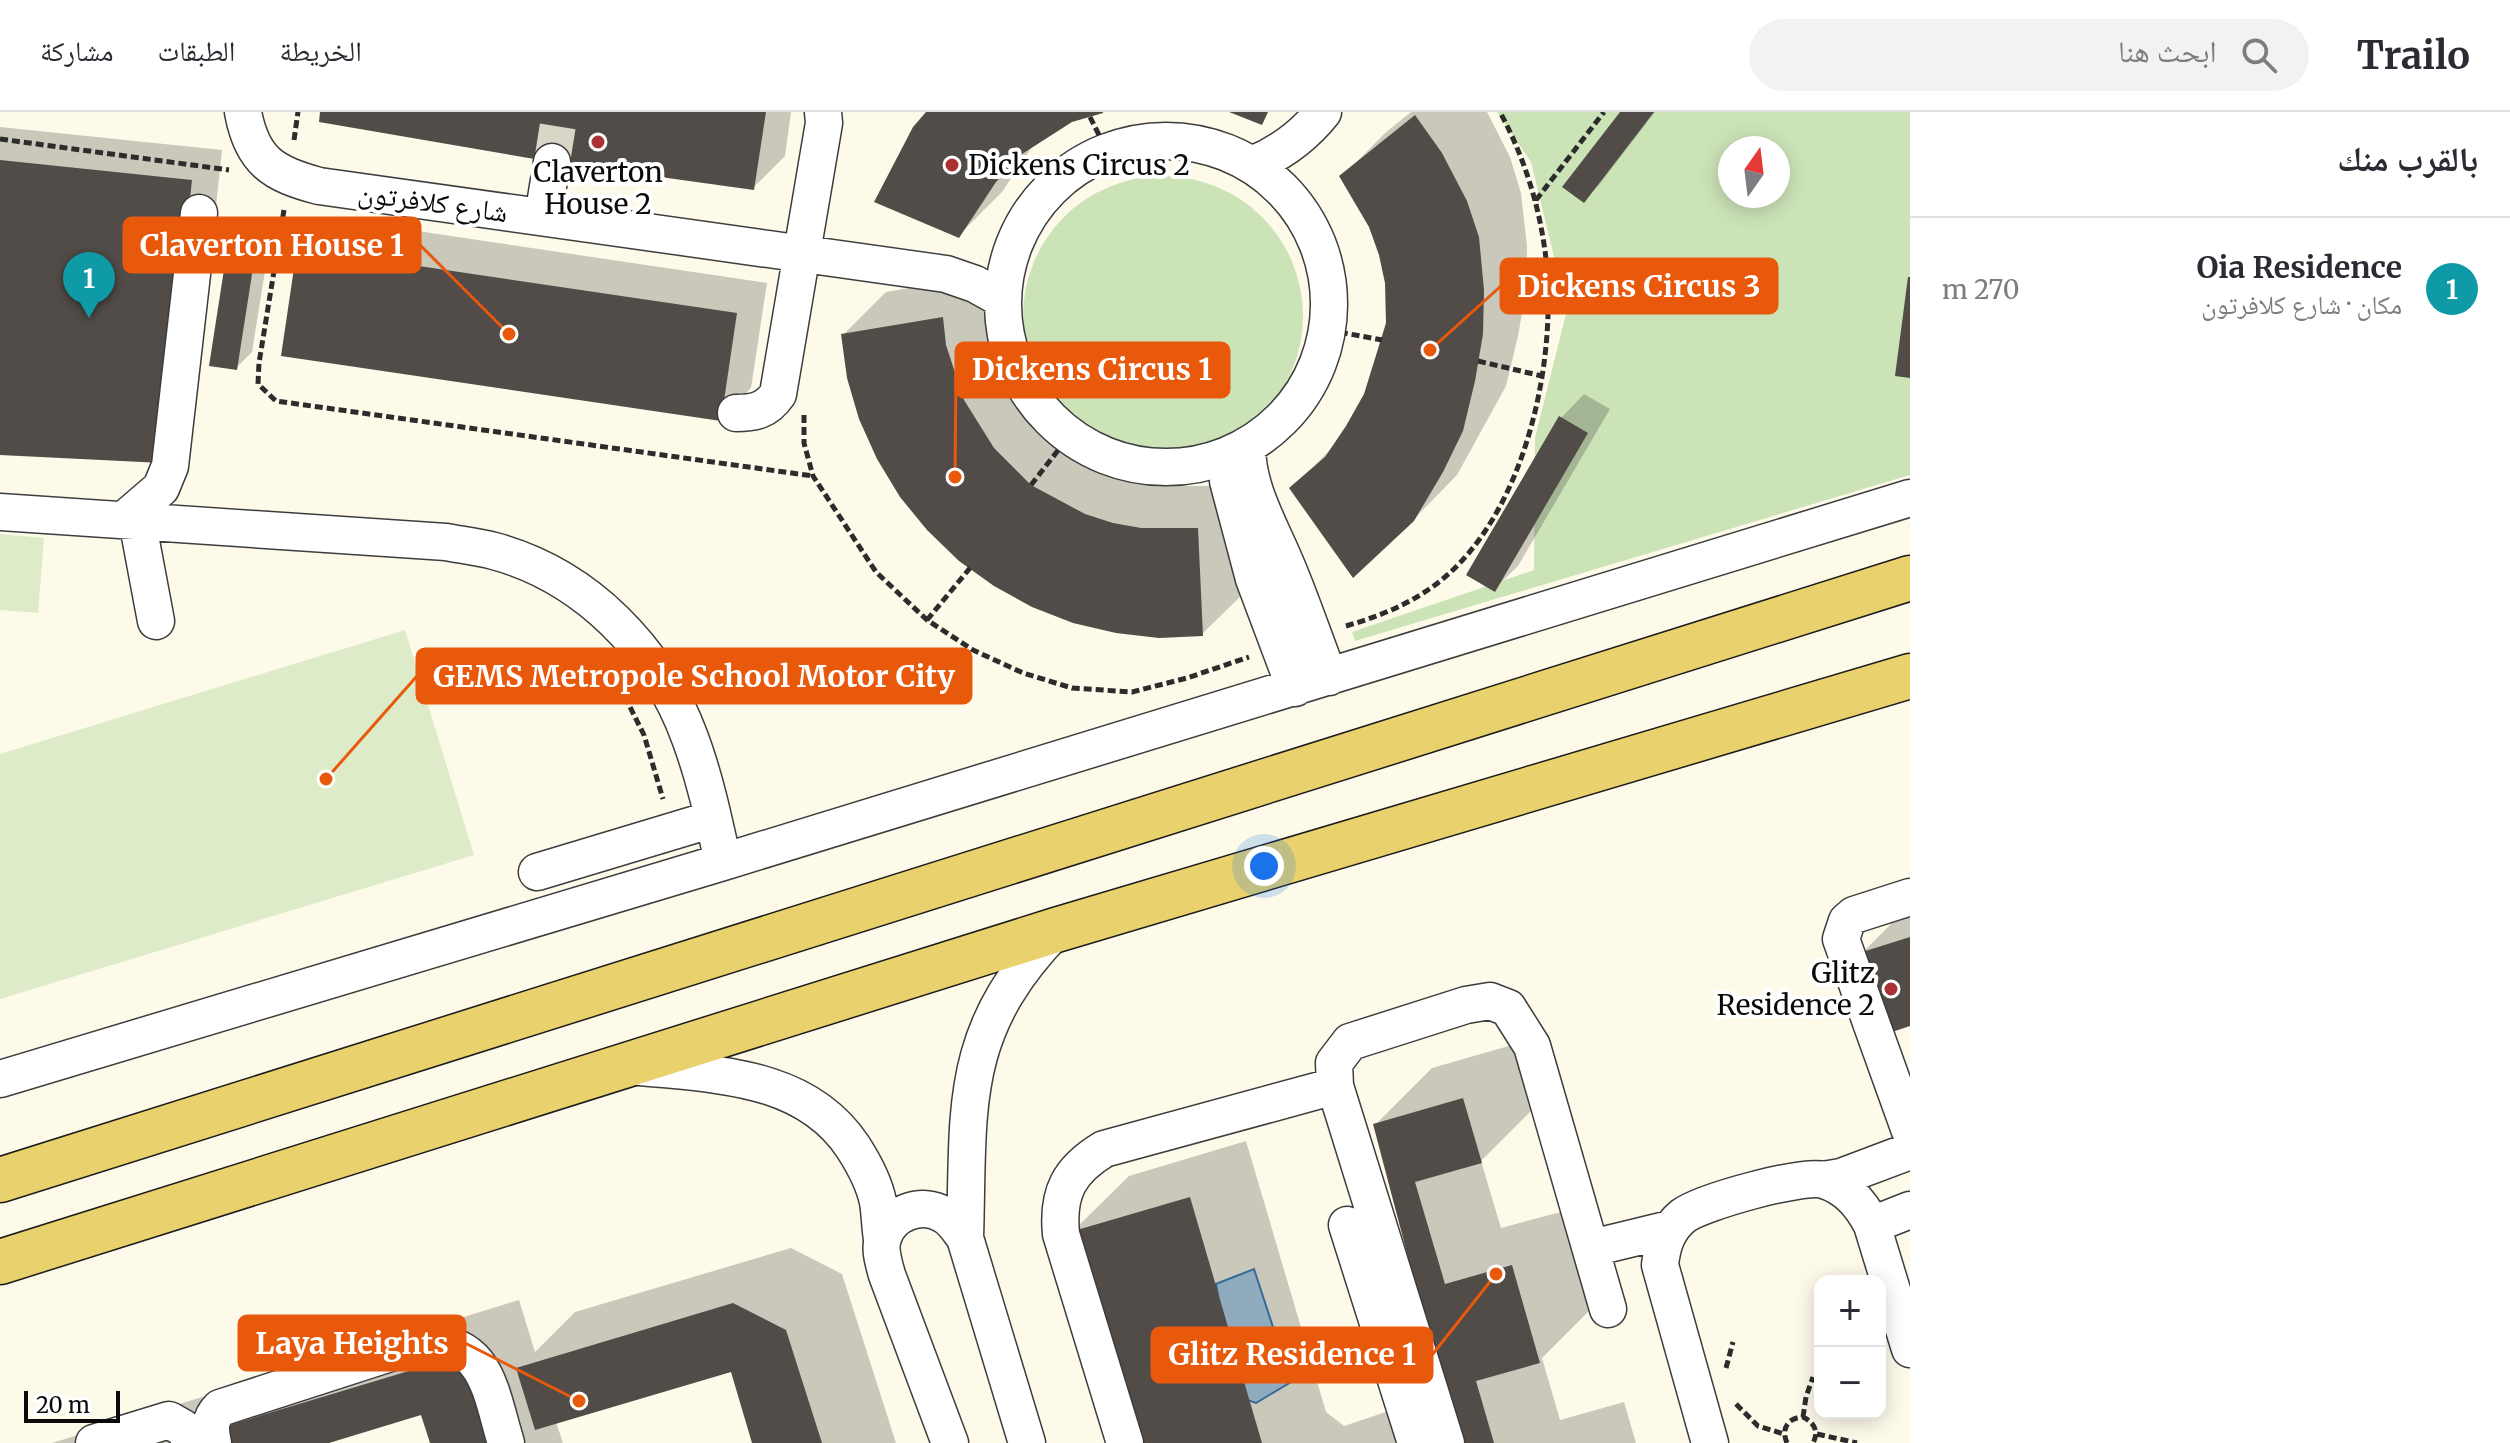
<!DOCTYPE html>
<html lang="ar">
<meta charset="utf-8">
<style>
:root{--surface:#fff;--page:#f2f2f3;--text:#2b2b33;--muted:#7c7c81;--line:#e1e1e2;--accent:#d93025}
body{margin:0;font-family:Merriweather,"Noto Naskh Arabic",serif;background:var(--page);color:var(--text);direction:rtl}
.controls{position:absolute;right:24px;bottom:24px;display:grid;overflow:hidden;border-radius:16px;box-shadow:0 4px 20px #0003}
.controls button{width:72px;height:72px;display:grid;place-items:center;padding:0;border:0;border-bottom:2px solid var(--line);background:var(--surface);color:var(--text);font:40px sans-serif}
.compass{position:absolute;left:1718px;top:24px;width:72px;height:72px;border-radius:50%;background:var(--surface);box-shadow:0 4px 20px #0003;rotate:14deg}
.scale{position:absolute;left:24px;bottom:20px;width:96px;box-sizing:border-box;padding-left:8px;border:4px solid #0a0a0a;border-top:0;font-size:22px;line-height:28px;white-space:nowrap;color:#0a0a0a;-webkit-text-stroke:6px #fff;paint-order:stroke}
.you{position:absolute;left:1264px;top:754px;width:28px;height:28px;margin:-20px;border:6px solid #fff;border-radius:50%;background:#1a73e8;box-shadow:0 0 0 12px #1a73e833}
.badge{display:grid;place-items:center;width:52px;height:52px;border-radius:50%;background:var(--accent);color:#fff;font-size:26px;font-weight:700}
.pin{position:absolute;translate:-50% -66px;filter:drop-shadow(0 2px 4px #0008)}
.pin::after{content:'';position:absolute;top:42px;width:28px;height:24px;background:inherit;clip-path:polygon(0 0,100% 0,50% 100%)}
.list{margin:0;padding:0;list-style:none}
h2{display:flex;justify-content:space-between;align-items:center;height:104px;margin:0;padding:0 32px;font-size:34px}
h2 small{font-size:26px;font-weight:400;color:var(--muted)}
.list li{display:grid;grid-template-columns:52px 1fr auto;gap:24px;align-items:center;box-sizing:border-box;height:144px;padding:0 32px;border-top:2px solid var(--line)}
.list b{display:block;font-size:30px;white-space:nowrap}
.list p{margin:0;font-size:26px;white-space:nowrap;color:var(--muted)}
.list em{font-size:26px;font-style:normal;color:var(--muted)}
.icon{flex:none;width:44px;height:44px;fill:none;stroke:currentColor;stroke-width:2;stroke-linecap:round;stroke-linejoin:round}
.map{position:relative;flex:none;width:1910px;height:1331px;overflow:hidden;direction:ltr}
header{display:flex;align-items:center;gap:48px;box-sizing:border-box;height:112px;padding:0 40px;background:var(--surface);border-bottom:2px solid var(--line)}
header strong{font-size:38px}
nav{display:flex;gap:44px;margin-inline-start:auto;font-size:28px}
.search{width:560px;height:72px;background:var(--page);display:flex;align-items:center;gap:20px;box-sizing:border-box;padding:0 28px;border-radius:44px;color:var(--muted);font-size:30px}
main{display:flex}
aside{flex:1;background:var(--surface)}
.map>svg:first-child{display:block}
.park{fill:#cce3b8;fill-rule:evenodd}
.pitch{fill:#ddebc8}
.water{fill:#b4d6ee;stroke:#4387bd;stroke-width:2}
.shadow{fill:#0003}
.building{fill:#514c48}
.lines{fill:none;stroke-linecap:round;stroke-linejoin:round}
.minor-tunnel{stroke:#d9d6c8;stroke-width:36;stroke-dasharray:36 18;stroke-linecap:butt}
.minor-casing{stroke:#3d3d3d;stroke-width:39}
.major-casing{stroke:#1b1b1b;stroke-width:47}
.path{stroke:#2c2c2c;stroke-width:5;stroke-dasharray:8 4;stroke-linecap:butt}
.minor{stroke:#fff;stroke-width:36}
.major{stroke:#e9d16d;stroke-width:44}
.poi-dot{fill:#aa3232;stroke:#fff;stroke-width:3}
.labels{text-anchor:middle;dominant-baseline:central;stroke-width:8;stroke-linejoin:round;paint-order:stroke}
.poi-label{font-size:28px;fill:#0a0a0a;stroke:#fff;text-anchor:start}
.street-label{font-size:28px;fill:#0a0a0a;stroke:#fff}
.leader{fill:none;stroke:#e8590c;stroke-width:3}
.callout-dot{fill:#e8590c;stroke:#fff;stroke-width:3}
.callout{fill:#e8590c;stroke:#e8590c;stroke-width:3}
.callout-label{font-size:30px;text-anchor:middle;font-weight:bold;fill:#fff}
</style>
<header>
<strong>Trailo</strong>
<div class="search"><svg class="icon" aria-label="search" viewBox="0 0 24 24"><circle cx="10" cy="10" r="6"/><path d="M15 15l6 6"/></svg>ابحث هنا</div>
<nav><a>الخريطة</a><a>الطبقات</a><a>مشاركة</a></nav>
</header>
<main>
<aside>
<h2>بالقرب منك<small></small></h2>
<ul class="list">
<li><span class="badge" style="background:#0f9aa8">1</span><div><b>Oia Residence</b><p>مكان · شارع كلافرتون</p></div><em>270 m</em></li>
</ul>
</aside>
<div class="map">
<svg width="1910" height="1331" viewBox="0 0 1910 1331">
<rect width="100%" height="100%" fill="#fdfaea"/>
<path class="park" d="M1497,0h413v363l-555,166 -3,-9 182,-62 1,-132 32,-128 -36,-148zM1730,36h48v48h-48z
M1023 204a140 140 0 1 1 280 0a140 140 0 1 1-280 0Z"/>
<path class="pitch" d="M0,422l44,4 -6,75 -38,-3z
M405,518l69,225 -474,144v-245z"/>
<path class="water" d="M1254,1157l37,113 -35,21 -29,-10 2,-35 -13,-74z"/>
<path class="shadow" d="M322,0h469l-6,44 -31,31z
M928,0h172l-28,8 -38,24 -32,48 -43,43z
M1411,0h76l23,45 11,36 6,53 -1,44 -8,46 -12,50 -49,89 -44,45 -122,-31 45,-45 30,-49 22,-72 -1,-40 -16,-57 -29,-49 43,-44z
M1623,0h32l-56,73 -16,16z
M0,15l222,23 -30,280 -192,23z
M247,105l26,4 -21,131 -16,16 -4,-136z
M330,106l437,65 -16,105 -31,31 -421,-170z
M986,163l10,54 24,52 17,23 38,37 54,31 56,14h56l5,105 -44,43 -359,-299 43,-43z
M1584,282l26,15 -92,157 -24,23 67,-171z
M1910,793v119l-48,-71z
M1519,931l19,61 -57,57 20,67 67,-18 28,94 -54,54 18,62 64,-18 12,41h-498l-66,-211 57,-56 117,-35 80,271 18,14 101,-34 -70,-267 57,-57z
M791,1136l51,26 54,169h-142l-22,-74 -176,53 7,21h-131l-9,-30 -101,30h-270l467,-143 16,52 40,-40z"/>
<path class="building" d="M320,0h446l-12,78 -202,-28 -233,-40z
M926,0h177v1l-31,9 -50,32 -26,28 -37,56 -85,-36 39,-75z
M1229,0h39l-6,13z
M1620,0h34l-70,91 -22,-16z
M1415,3l27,38 25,48 12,36 5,53 -1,44 -8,47 -12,50 -20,41 -29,49 -61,57 -64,-90 36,-31 21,-31 18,-32 22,-71 -1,-40 -6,-28 -10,-28 -30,-51z
M0,48l192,20 -30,283 -162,-8z
M230,119l28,5 -21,134 -28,-4z
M297,136l440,65 -16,108 -440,-65z
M1908,165h2v101l-15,-2z
M943,205l3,28 18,55 30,48 37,37 54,29 28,9 28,5h57l5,108 -44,2 -43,-5 -43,-10 -41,-16 -38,-21 -35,-25 -32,-31 -27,-33 -23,-38 -18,-40 -12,-41 -6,-44z
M1559,304l29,17 -93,159 -29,-17z
M1910,825v89l-24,8 -27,-81z
M1463,986l19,65 -67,19 30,102 67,-19 28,98 -64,18 18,62h-37l-84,-319z
M1190,1085l72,246h-126l-66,-211z
M733,1191l53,27 36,113h-70l-21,-71 -196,58 -19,-62z
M462,1243l27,88h-59l-9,-28 -92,28h-108l-5,-14z"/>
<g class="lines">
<path class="minor-tunnel" d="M552,50l8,-50"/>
<defs>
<path id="minor" d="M243,0c9,49 30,62 76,74l627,88 29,10 27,15
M1003 192a163 163 0 1 1 326 0a163 163 0 1 1-326 0Z
M1252,53c29,-12 51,-28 71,-53
M543,105l9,-55
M736,301c19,0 31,-3 42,-19l46,-271 -1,-11
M1247,334c0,42 22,78 38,116 16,37 29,77 44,115
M1228,369l26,98 41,109
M0,400l446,30c16,3 33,5 48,9 92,25 164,99 196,187 15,40 24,83 33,124
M125,407l36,-31 9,-22 29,-253
M137,408l19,101
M537,760l176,-53
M1910,785l-56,18 -7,6 -6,18 69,192
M632,954c80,9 172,7 221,81 11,17 21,35 25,55 2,12 2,25 4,37
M0,967l723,-217 1187,-364
M1823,1068l18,-3 69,-26
M1347,1113l69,218
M1872,1113l38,-15
M965,1126c4,-131 -8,-206 91,-308
M1592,1136l78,-19
M94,1331l75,-23 14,8 10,15
M213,1331c-3,-14 -4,-24 7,-35l198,-64c69,-8 72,47 88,99
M950,1331l-63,-168c-3,-11 -8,-26 -4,-37 7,-25 39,-37 61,-23 9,5 15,15 21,23l62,205
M1125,1331l-64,-209c-4,-41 8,-64 43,-85l231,-63
M1446,1331l-111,-357 -1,-23 16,-21 116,-37 24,-4 18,7 24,38 76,263
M1710,1331l-50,-178c2,-19 7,-36 23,-49 19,-14 119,-42 141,-36 23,7 38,25 48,45l38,124"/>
<path id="major" d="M0,1068l1910,-602
M0,1150l1056,-332 854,-254"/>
</defs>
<use href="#minor" class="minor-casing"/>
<use href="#major" class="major-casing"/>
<path class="path" d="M1090,5l17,34
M0,27l229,31
M294,28l4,-28
M1536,88l68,-88
M284,98l-25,153 -1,21 18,17 537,75
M1328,218l54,10
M1478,249l64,15
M804,303v28l9,33 63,96 51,48 46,30 50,23 49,15 60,4 55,-14 62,-21
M1031,373l39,-50
M927,508l43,-52
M1346,514c31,-9 62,-21 89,-41 92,-68 126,-233 109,-341 -7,-46 -22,-91 -44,-132
M614,563l30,60 19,64
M1726,1256l7,-26
M1736,1292l22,22 26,8
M1803,1305l3,-20 7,-20
M1817,1322l40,9
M1787,1331c-6,-14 0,-25 16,-26 12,6 16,15 10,26"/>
<use href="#minor" class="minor"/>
<use href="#major" class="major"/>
</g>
<g class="poi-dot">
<circle cx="598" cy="30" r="8"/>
<circle cx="952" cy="53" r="8"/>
<circle cx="1891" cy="877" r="8"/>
</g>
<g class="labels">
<g class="poi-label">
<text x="968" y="53">Dickens Circus 2</text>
<text x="598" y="60" text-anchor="middle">Claverton<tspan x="598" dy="32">House 2</tspan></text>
<text x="1875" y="861" text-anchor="end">Glitz<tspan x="1875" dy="32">Residence 2</tspan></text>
</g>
<g class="street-label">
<text transform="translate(433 90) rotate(8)">شارع كلافرتون</text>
</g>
</g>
<path class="leader" d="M509 222L420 133M1430 238L1501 174M955 365L956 258M326 667L417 564M579 1289L465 1231M1496 1162L1432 1243"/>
<g class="callout-dot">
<circle cx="509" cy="222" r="8"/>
<circle cx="1430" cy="238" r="8"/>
<circle cx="955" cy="365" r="8"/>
<circle cx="326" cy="667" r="8"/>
<circle cx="579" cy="1289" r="8"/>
<circle cx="1496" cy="1162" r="8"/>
</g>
<g class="callout">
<rect x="124" y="106" width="296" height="54" rx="8"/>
<rect x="1501" y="147" width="276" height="54" rx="8"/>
<rect x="956" y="231" width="273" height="54" rx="8"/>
<rect x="417" y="537" width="554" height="54" rx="8"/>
<rect x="239" y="1204" width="226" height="54" rx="8"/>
<rect x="1152" y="1216" width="280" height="54" rx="8"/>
</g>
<g class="callout-label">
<text x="272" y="144">Claverton House 1</text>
<text x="1639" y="185">Dickens Circus 3</text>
<text x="1092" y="268">Dickens Circus 1</text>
<text x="694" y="575">GEMS Metropole School Motor City</text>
<text x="352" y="1242">Laya Heights</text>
<text x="1292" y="1253">Glitz Residence 1</text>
</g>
</svg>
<div class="controls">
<button>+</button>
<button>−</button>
</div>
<svg class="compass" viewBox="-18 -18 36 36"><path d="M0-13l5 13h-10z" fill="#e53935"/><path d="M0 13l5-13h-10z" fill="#7c7c81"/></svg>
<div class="scale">20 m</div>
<div class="you"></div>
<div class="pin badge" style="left:89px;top:206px;background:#0f9aa8">1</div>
</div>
</main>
